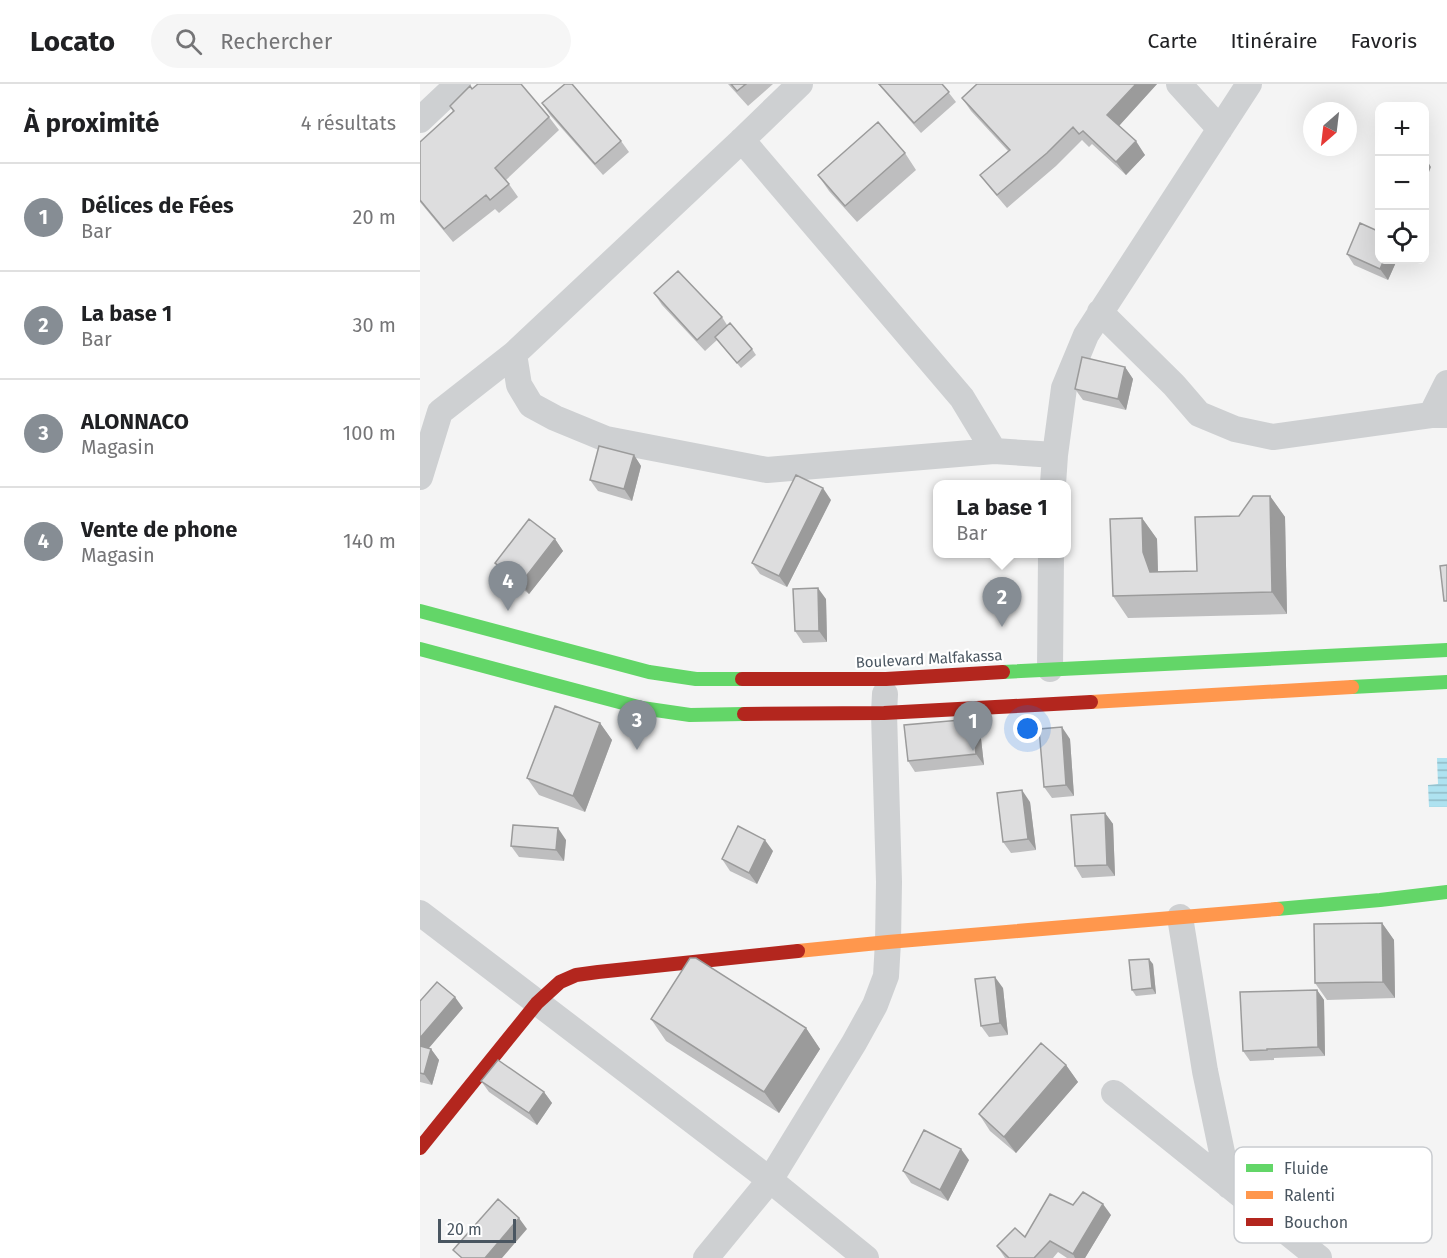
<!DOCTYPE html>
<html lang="fr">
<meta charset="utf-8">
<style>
:root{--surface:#fff;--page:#f6f6f6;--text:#202124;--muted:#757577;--line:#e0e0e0;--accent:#868d94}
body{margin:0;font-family:"Fira Sans",sans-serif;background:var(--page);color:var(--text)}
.controls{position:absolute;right:18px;top:18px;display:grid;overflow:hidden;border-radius:12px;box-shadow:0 6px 24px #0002}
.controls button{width:54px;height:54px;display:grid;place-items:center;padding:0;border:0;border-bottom:2px solid var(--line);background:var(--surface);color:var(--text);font:30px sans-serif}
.compass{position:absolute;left:883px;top:18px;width:54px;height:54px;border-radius:50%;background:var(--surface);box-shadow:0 6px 24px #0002;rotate:208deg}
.scale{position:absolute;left:18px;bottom:15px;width:78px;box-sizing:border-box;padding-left:6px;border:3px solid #4a5661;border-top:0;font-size:16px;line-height:21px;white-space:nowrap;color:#4a5661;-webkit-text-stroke:4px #fff;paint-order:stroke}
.you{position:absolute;left:608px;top:645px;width:21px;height:21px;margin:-15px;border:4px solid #fff;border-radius:50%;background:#1a73e8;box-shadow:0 0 0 9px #1a73e833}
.badge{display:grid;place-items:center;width:39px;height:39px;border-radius:50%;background:var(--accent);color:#fff;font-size:20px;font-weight:700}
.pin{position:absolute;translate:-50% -50px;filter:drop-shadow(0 2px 3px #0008)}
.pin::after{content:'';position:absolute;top:32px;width:21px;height:18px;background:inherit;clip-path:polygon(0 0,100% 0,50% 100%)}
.popup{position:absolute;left:513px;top:396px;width:138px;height:78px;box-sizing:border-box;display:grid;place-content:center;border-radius:12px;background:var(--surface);filter:drop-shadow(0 2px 4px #0005);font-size:20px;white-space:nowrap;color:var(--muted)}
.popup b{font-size:22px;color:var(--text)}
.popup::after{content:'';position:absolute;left:50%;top:100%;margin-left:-12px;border:12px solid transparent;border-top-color:var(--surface)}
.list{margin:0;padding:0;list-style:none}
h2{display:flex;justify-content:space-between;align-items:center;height:78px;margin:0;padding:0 24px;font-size:26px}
h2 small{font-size:20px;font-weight:400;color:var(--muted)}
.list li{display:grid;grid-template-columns:39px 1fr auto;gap:18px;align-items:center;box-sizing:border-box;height:108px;padding:0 24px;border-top:2px solid var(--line)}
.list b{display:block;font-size:22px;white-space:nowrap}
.list p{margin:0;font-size:20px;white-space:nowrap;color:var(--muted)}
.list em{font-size:20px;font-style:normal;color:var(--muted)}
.icon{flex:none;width:33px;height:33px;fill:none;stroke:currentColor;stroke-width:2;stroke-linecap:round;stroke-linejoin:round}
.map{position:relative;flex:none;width:1027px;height:1174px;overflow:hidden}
header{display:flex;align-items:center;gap:36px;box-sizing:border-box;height:84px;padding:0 30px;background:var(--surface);border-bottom:2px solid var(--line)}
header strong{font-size:28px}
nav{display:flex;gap:33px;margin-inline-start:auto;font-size:21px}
.search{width:420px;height:54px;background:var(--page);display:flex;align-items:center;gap:15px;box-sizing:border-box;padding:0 21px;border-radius:33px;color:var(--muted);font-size:22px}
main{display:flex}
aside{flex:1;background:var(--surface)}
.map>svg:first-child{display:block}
.water{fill:url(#water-rules)}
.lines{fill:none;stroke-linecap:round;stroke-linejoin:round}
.street{stroke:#ced0d2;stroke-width:26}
.fast{stroke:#63d668;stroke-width:14}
.slow{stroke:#ff974d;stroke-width:14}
.jam{stroke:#b3261e;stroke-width:14}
.wall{fill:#bebebf}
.shaded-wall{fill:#9b9b9b}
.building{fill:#ddddde;stroke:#9b9b9b;stroke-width:1.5}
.labels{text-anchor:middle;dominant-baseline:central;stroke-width:4.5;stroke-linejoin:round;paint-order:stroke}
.street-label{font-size:15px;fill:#4a5661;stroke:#fff}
.key{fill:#fff;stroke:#c9ccd0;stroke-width:1.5}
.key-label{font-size:16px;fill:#4a5661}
</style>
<header>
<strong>Locato</strong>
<div class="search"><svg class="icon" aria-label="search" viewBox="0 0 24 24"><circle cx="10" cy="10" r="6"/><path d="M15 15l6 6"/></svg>Rechercher</div>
<nav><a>Carte</a><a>Itinéraire</a><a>Favoris</a></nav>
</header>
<main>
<aside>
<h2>À proximité<small>4 résultats</small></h2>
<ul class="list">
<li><span class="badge">1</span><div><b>Délices de Fées</b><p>Bar</p></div><em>20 m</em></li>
<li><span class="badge">2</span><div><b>La base 1</b><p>Bar</p></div><em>30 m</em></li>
<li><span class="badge">3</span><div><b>ALONNACO</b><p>Magasin</p></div><em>100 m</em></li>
<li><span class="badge">4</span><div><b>Vente de phone</b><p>Magasin</p></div><em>140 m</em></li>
</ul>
</aside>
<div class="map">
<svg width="1027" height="1174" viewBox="0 0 1027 1174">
<defs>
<pattern id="water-rules" width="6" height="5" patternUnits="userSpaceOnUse" patternTransform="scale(1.5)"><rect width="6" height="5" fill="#aee2f0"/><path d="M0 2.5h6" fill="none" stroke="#90bac6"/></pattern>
</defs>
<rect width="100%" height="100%" fill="#f4f4f4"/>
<path class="water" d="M1017,674h10v49h-18l-1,-22 10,-1z"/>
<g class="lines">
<path class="street" d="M380,0l-58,56 -228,214 5,31 12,20 24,13 51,21 161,31 227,-19 61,4
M759,0l41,45
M0,36l38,-36
M322,56l220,258 32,53
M680,228l74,73 25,29 36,15 38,8 158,-22h16
M1011,331l16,-32
M0,393l20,-65 74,-58
M633,400l2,-29 9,-67 22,-53 163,-251
M630,585l1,-115
M0,829l350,267 96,78
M760,833l25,154 24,115
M694,1009l205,165
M286,1174l64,-78 84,-137 21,-38 11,-29 2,-34 1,-60 -5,-169 1,-19"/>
<path class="fast" d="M0,527l229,61 47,7h46
M0,565l222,59 48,7 54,-1
M583,588l444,-22
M932,603l95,-5
M857,825l103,-9 67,-8"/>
<path class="slow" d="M671,618l261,-15
M378,867l90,-9 389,-33"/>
<path class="jam" d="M322,595h144l117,-7
M324,630l140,-1 207,-11
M0,1064l117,-145 23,-21 16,-7 22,-3 200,-21"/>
</g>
<path class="wall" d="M308,0h45l-25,22z
M458,0h64l14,18 -35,31z
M557,0h180l-38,42 26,29 -19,20 -34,-31 -3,3 -7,-7 -26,26 -49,42 -17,-20 -10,-13 28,-24 -37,-40 -9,-13z
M52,5l77,28 10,13 -53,50 12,17 -19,16 -4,-4 -42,33 -33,-40v-60l33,-31 -3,-5z
M122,19l79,38 8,11 -26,23 -53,-60z
M485,69l11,17 -59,52 -28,-31 -11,-16z
M927,170l33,6h17l-9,20 -34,-15z
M234,209l68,24 5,8 25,24 4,6 -15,13 -24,-28 -12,11 -43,-46z
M705,283l8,12 -7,31 -43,-10 -8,-11z
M214,371l7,11 -9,35 -34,-10 -8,-11z
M850,412l15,21 2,97 -159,4 -15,-22 29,-78 15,21 1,33 39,-1 42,-55z
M411,416l-44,87 -27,-13 -8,-11z
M135,455l8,12 -34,43 -26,-20 -8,-11z
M406,515l1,43 -24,1 -8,-12z
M180,639l12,17 -27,72 -46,-17 -12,-17z
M560,646l4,35 -69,7 -7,-11z
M650,655l4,57 -22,2 -8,-11z
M610,718l6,48 -25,3 -8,-11z
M685,729l8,11 2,52 -33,2 -7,-12z
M146,756l-2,21 -45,-4 -8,-11z
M353,767l-16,33 -27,-13 -8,-12z
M962,839l12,17 1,58 -68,2 -12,-17z
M733,880l3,30 -20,2 -4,-6z
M583,904l5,47 -19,2 -8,-11z
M897,906l7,10 1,56 -51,2v2l-24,1 -7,-10z
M0,917l43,7 -34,40 2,1 8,11 -7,25 -12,-3z
M231,935l155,9 14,21 -41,64 -113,-72z
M646,981l12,17 -62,71 -26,-22 -11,-17z
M61,997l63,11 8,11 -15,22 -48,-33z
M549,1076l-21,41 -37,-18 -8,-12z
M653,1121l38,10 -26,43h-18l-9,-6 -5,6h-48l-8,-12 28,-9z"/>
<path class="shaded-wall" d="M716,0h21l-40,44 -10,-13z
M716,57l9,14 -19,20 -10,-13z
M1005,73l6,10 -6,15z
M964,176h13l-9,20 -8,-11z
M705,283l8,12 -7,31 -8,-11z
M214,371l7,11 -9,35 -8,-12z
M403,404l8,12 -44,87 -8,-11z
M850,412l15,21 2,97 -15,-22z
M722,434l15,21 1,34 -8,-1 -7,-20z
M135,455l8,12 -34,43 -8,-11z
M398,504l8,11 1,43 -8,-11z
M552,635l8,11 4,35 -8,-11z
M180,639l12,17 -27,72 -12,-16z
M642,643l8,12 4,57 -8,-11z
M602,706l8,12 6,48 -8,-11z
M685,729l8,11 2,52 -8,-11z
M138,744l8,12 -2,21 -8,-11z
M345,756l8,11 -16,33 -8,-11z
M962,839l12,17 1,58 -12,-16z
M729,875l4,5 3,30 -4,-6z
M575,893l8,11 5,47 -8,-12z
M897,906l7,10 1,56 -7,-9z
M35,913l8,11 -41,48 -2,-3v-15z
M386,944l14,21 -41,64 -15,-21z
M11,965l8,11 -7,25 -8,-11z
M646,981l12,17 -62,71 -12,-16z
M124,1008l8,11 -15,22 -8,-12z
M541,1065l8,11 -21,41 -8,-11z
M683,1120l8,11 -26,43h-10l-2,-4z
M99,1134l8,11 -25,29h-17z"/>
<path class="building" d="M58,0h43l28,33 -54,51 14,16 -19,16 -4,-5 -42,34 -24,-29v-58l34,-31 -4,-5 20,-20 2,3z
M145,0h7l49,57 -26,23 -53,-61z
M311,0h15l-9,7z
M459,0h63l7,8 -35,31z
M557,0h159l-29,31 29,26 -20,21 -33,-31 -4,3 -6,-7 -26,26 -50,42 -17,-20 30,-25 -48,-52z
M458,38l27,31 -60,53 -27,-31z
M940,139l20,9v28h4l-4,9 -33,-15z
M258,187l44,46 -25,23 -43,-47z
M310,239l22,26 -15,14 -22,-26z
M662,273l43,10 -7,32 -43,-10z
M179,362l35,9 -10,34 -34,-9z
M376,391l27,13 -44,88 -27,-13z
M833,412h17l2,96 -159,4 -3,-77 32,-1 1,34 7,20 47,-1 -2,-54 44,-1z
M109,435l26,20 -34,44 -26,-20z
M1027,481v36h-3l-4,-35z
M398,504l1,43h-24l-2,-42z
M135,622l45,17 -27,73 -46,-18z
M552,635l4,35 -68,7 -4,-36z
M642,643l4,58 -22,2 -5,-58z
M602,706l6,49 -25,3 -6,-49z
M685,729l2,52 -32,1 -4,-51z
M93,741l45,3 -2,22 -45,-4z
M318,742l27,14 -16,33 -27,-14z
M962,839l1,59 -68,1 -1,-59z
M270,874h6l110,70 -42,64 -113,-73z
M729,875l3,29 -20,2 -3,-30z
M575,893l5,46 -19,3 -6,-47z
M17,898l18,15 -35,41v-37z
M897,906l1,57 -51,2v1l-24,1 -3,-59z
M621,959l25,22 -62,72 -25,-23z
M0,962l11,3 -7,25 -4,-1z
M78,976l46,32 -15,21 -48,-32z
M504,1046l37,19 -21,41 -37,-19z
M663,1108l20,12 -30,50 -23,-13 -16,17h-25l-12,-12 18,-18 10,9 25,-43 23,11z
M78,1115l21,19 -34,40h-23l-9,-8z"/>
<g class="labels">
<g class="street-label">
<text transform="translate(509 575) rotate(-3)">Boulevard Malfakassa</text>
</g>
</g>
<rect x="814" y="1063" width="198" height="96" rx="9" class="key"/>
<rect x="826" y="1080" width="27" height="8" fill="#63d668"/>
<rect x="826" y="1107" width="27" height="8" fill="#ff974d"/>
<rect x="826" y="1134" width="27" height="8" fill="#b3261e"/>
<g class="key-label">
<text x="864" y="1090">Fluide</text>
<text x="864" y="1117">Ralenti</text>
<text x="864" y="1144">Bouchon</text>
</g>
</svg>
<div class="controls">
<button>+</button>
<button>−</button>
<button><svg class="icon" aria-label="locate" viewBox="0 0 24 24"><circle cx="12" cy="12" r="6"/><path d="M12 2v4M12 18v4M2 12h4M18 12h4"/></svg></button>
</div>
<svg class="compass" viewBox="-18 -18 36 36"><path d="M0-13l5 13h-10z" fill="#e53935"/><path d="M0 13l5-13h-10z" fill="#757577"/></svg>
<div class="scale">20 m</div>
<div class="you"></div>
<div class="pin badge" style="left:553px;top:667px">1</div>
<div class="pin badge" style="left:582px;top:543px">2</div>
<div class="popup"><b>La base 1</b>Bar</div>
<div class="pin badge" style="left:217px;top:666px">3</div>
<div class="pin badge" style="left:88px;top:527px">4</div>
</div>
</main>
